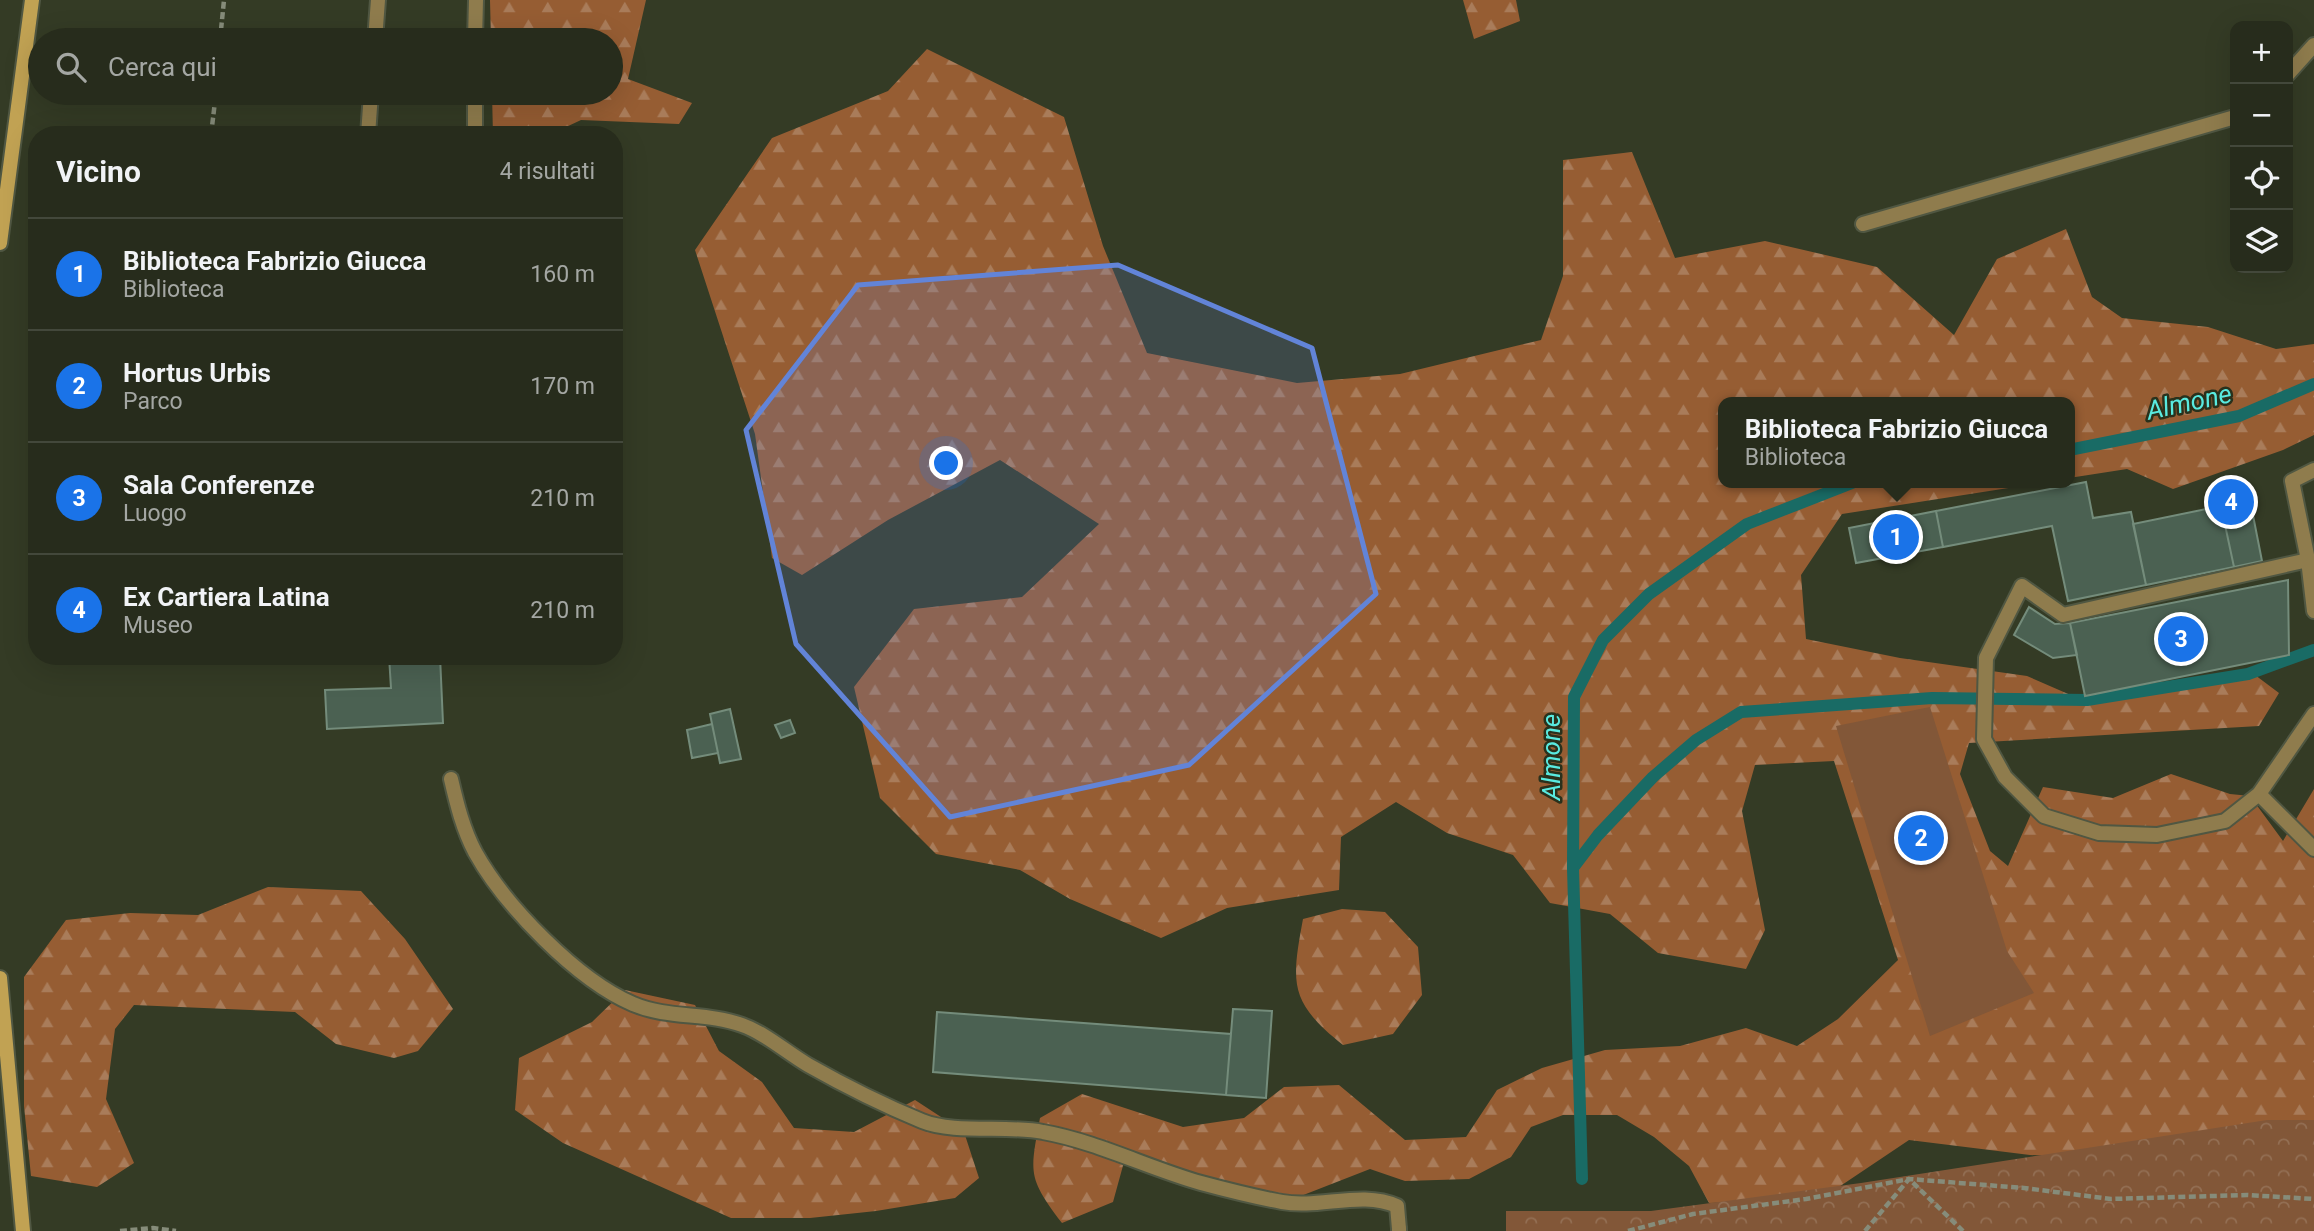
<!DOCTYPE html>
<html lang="it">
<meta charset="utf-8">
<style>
:root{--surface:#272c1c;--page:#333829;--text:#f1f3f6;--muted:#a4a7a3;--line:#43483b;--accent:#1a73e8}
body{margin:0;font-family:Roboto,sans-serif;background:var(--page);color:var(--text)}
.controls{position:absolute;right:21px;top:21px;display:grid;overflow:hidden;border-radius:14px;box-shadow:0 7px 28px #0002}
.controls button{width:63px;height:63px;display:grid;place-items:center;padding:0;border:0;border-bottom:2px solid var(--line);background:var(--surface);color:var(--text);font:35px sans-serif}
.you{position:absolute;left:947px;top:464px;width:24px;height:24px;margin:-18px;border:5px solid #fff;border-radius:50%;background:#1a73e8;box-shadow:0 0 0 10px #1a73e833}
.badge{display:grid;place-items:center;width:46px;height:46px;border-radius:50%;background:var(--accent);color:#fff;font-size:23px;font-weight:700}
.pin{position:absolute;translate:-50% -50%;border:4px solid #fff;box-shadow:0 2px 7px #0006}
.popup{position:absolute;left:1718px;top:397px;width:357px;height:91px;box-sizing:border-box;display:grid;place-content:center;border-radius:14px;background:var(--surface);filter:drop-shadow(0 2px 5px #0005);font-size:23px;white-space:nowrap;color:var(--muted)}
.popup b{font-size:26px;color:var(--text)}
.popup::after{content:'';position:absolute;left:50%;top:100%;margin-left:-14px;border:14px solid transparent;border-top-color:var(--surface)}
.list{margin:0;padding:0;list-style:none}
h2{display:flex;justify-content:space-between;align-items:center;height:91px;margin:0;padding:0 28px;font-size:30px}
h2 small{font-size:23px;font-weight:400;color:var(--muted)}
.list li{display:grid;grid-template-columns:46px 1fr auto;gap:21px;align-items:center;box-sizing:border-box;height:112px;padding:0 28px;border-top:2px solid var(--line)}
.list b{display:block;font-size:26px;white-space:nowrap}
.list p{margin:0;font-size:23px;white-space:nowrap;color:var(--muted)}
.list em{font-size:23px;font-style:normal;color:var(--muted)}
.icon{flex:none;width:38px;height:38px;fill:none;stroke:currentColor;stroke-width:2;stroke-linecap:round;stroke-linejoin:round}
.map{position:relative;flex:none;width:2314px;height:1231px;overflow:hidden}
.search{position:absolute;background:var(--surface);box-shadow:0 7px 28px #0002;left:28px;top:28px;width:595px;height:77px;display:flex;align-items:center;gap:18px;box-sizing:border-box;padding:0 24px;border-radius:38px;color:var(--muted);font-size:26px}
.panel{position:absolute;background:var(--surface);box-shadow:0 7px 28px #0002;left:28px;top:126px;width:595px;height:539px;border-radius:28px}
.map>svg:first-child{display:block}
.forest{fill:url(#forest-firs)}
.park{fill:url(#park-crowns)}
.garden{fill:#825738}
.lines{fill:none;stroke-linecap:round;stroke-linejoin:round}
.stream{stroke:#196b65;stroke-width:12}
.building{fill:#4b6152;stroke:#748c7b;stroke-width:2}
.lane-casing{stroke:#505742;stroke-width:18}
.street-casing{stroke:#505742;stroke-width:18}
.secondary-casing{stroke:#505742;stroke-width:18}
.path{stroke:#868c7a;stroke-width:4.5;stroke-dasharray:7 3.5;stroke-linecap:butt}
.lane{stroke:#8f7c4d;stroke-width:14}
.street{stroke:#8f7c4d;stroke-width:14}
.secondary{stroke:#c1a253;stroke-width:14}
.marked{fill:#6284d8;fill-opacity:0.2;stroke:#6284d8;stroke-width:5;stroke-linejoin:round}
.labels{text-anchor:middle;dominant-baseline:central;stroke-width:5;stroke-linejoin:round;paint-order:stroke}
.water-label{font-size:26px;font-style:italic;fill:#59eae0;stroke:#2a311c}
</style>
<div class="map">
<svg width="2314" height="1231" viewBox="0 0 2314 1231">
<defs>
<pattern id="forest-firs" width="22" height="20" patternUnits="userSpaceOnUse" patternTransform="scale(1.75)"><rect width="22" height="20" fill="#965d33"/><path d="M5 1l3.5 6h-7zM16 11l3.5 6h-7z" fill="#a97c5a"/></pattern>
<pattern id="park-crowns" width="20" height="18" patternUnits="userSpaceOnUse" patternTransform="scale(1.75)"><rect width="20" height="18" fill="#825738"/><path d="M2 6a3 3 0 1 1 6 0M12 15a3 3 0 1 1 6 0" fill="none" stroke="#936f54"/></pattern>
</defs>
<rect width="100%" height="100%" fill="#343b25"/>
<path class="forest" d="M490,0h156l-18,79 64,24 -13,21 -98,-4 -32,15h-56l-1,-42h119v-53h-120z
M1463,0h53l4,21 -46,18z
M927,49l137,68 39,129 44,107 150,30 103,-9 141,-34 22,-64v-116l69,-8 43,106 90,-17 112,26 77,68 43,-76 69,-30 26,68 30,21 86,9 68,22 38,-5v91l-31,15 -110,39 -46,-20 -58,9v-76h-346v81h318l-199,31 -41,61 5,64 94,19 127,18 55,24 165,-31 32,24 -20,33 -290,17 -9,31 30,77 18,15 35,-79 70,11 58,-24 59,20 20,2 33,45 31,-52v375l-284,-9 -121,-15 -88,59 -112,4 -20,-37 -35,-29 -37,-22h-54l-32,12 -20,30 -42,22 -64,2 -35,-12 -82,32 -94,-28 -70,-11 -11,40 -51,21c-35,-46 -32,-50 -22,-105l42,-24 101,33 61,-9 40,-31 55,-2 66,55 61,-3 31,-47 45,-22 63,-18 75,-4 66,-18 51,18 41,-27 60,-59 -64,-199 -79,4 -13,46 23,119 -19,39 -88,-16 -48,-39 -60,-11 -37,-48 -66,-22 -51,-31 -55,35 -2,53 -112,18 -66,30 -91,-39 -50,-29 -84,-16 -56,-56 -26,-111 60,-78 108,-12 77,-73 -99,-64 -112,60 -86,55 -30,-17 -17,-124 -60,-184 77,-112 116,-47z
M268,887l93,4 44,48 48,70 -35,42 -24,7 -58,-14 -41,-32 -161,-7 -19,24 -9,70 28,64 -37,24 -66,-11 -7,-70v-129l42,-57 64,-7 68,2z
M1342,909l43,3 33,35 4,48 -29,39 -50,11c-54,-43 -52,-61 -40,-126z
M625,990l70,15 24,46 43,31 32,46 60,4 61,-32 49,32 15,46 -24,20 -79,13 -66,7h-79l-168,-75 -48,-33 4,-52 73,-36z"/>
<path class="park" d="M2267,1120h47v111h-808v-20h145l210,-28z"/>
<path class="garden" d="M1930,707l77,244 27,42 -104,43 -94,-310z"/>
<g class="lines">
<path class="stream" d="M2069,450l170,-34 75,-32
M1573,868l25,-33 55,-58 43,-37 45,-28 191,-14 155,2 161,-26 66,-24
M1582,1179l-9,-311 1,-171 29,-57 46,-46 98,-70 105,-41"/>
</g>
<path class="building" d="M2086,482l7,36 38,-6 15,73 -78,16 -16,-75 -109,21 -7,-36z
M2250,500l12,61 -28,6 -13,-61z
M2221,506l13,61 -88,18 -13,-61z
M1936,511l7,36 -87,16 -7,-35z
M2288,580l1,75 -204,41 -15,-73z
M2029,607l26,17 15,-1 7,32 -24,3 -39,-23z
M389,656h51l3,67 -116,6 -2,-39 66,-2z
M730,709l11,50 -21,4 -10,-49z
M790,720l5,13 -14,5 -6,-13z
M712,724l6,29 -26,5 -5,-28z
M1233,1009l39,2 -6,87 -40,-3z
M937,1012l294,22 -5,61 -293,-23z"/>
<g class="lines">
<defs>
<path id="lane" d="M375,40l3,-40
M475,40l1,-40
M2288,74l26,-29
M368,135l3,-42
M475,135v-42
M1863,224l372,-107
M2314,470l-22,11 16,79 6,51
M2308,560l-245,55 -41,-29 -36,72 -2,81 21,38 39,39 55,17 58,2 68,-14 34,-27 55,-80
M451,779c6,26 12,50 24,73 30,54 102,128 158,152 35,15 74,8 109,21 23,8 44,27 66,40 37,21 75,40 114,56 31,13 87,4 121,11 55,10 105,36 158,51 26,7 54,14 81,19 37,7 80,-12 115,4l2,23
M2259,794l55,55"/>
<path id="street" d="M1399,1231v-2"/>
<path id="secondary" d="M0,243l32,-243
M0,978l23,253"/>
</defs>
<use href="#lane" class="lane-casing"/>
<use href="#street" class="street-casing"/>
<use href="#secondary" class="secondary-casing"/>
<path class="path" d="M220,40l4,-40
M211,135l5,-42
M120,1231l33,-3 23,3
M1628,1231l65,-17 113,-15 103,-20 115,9 87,11 136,-4 67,4
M1865,1231l44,-52 54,52"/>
<use href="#lane" class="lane"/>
<use href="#street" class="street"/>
<use href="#secondary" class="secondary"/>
</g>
<path class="marked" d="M1118,265l194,83 64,246 -187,171 -239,52 -154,-173 -50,-214 112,-145z"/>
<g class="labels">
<g class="water-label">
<text transform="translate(2189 402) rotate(-12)">Almone</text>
<text transform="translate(1551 757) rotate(-90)">Almone</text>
</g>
</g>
</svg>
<div class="controls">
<button>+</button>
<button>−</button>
<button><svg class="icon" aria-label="locate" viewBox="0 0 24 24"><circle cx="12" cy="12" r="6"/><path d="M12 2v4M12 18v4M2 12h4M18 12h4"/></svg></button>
<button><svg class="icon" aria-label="layers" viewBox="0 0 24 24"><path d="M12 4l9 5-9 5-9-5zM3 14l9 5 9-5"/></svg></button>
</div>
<div class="you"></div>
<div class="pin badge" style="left:1896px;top:537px">1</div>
<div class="popup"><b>Biblioteca Fabrizio Giucca</b>Biblioteca</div>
<div class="pin badge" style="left:1921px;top:838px">2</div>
<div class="pin badge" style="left:2181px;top:639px">3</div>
<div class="pin badge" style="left:2231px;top:502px">4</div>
<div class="search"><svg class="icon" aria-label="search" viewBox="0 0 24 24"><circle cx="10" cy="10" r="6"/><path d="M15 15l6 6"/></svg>Cerca qui</div>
<section class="panel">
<h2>Vicino<small>4 risultati</small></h2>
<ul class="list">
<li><span class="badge">1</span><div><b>Biblioteca Fabrizio Giucca</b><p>Biblioteca</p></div><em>160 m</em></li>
<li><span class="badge">2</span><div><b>Hortus Urbis</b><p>Parco</p></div><em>170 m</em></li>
<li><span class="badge">3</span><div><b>Sala Conferenze</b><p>Luogo</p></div><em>210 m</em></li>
<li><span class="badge">4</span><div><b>Ex Cartiera Latina</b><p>Museo</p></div><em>210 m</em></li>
</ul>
</section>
</div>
